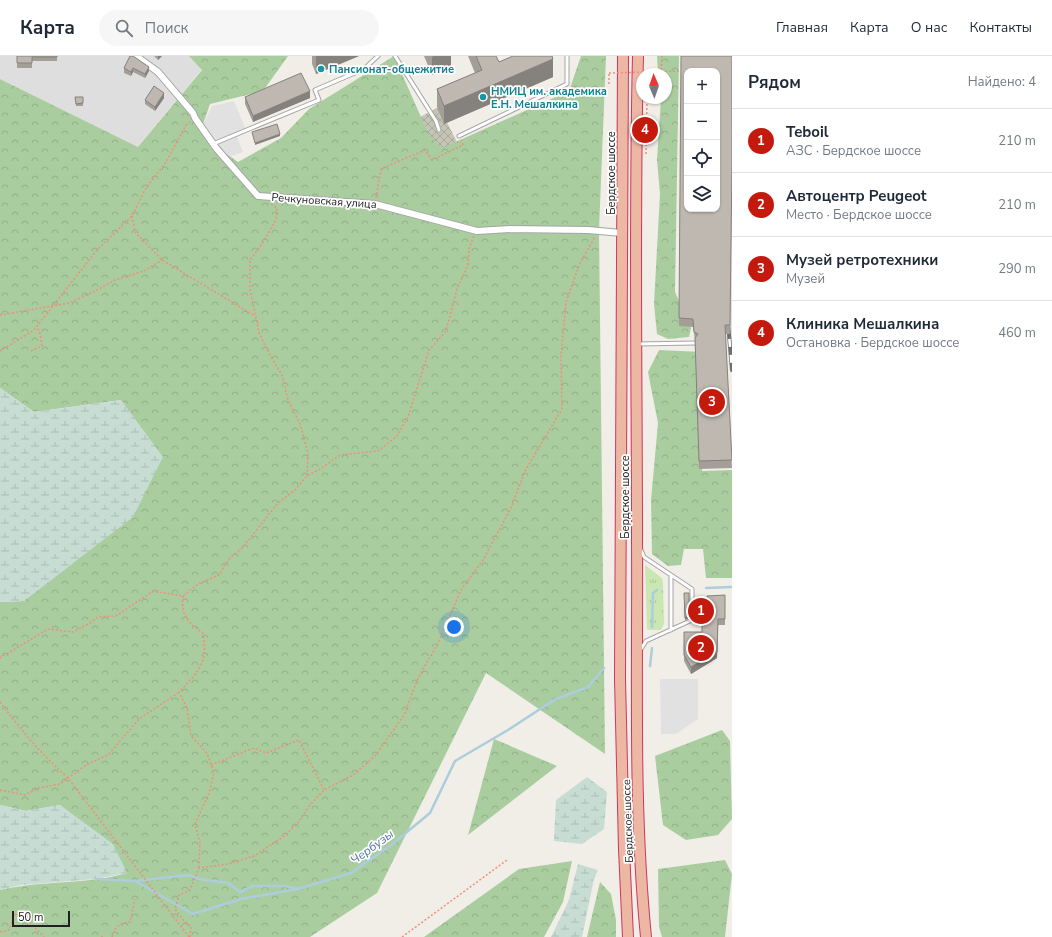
<!DOCTYPE html>
<html lang="ru">
<meta charset="utf-8">
<style>
:root{--surface:#fff;--page:#f6f6f7;--text:#1f2937;--muted:#747a83;--line:#e0e1e3;--accent:#c41a0e}
body{margin:0;font-family:"Nunito Sans",sans-serif;background:var(--page);color:var(--text)}
.controls{position:absolute;right:12px;top:12px;display:grid;overflow:hidden;border-radius:8px;box-shadow:0 1px 3px #0004}
.controls button{width:36px;height:36px;display:grid;place-items:center;padding:0;border:0;border-bottom:1px solid var(--line);background:var(--surface);color:var(--text);font:20px sans-serif}
.compass{position:absolute;left:636px;top:12px;width:36px;height:36px;border-radius:50%;background:var(--surface);box-shadow:0 1px 3px #0004;rotate:358deg}
.scale{position:absolute;left:12px;bottom:10px;width:58px;box-sizing:border-box;padding-left:4px;border:2px solid #212121;border-top:0;font-size:11px;line-height:14px;white-space:nowrap;color:#212121;-webkit-text-stroke:3px #fff;paint-order:stroke}
.you{position:absolute;left:454px;top:571px;width:14px;height:14px;margin:-10px;border:3px solid #fff;border-radius:50%;background:#1a73e8;box-shadow:0 0 0 6px #1a73e833}
.badge{display:grid;place-items:center;width:26px;height:26px;border-radius:50%;background:var(--accent);color:#fff;font-size:13px;font-weight:700}
.pin{position:absolute;translate:-50% -50%;border:2px solid #fff;box-shadow:0 1px 4px #0006}
.list{margin:0;padding:0;list-style:none}
h2{display:flex;justify-content:space-between;align-items:center;height:52px;margin:0;padding:0 16px;font-size:17px}
h2 small{font-size:13px;font-weight:400;color:var(--muted)}
.list li{display:grid;grid-template-columns:26px 1fr auto;gap:12px;align-items:center;box-sizing:border-box;height:64px;padding:0 16px;border-top:1px solid var(--line)}
.list b{display:block;font-size:15px;white-space:nowrap}
.list p{margin:0;font-size:13px;white-space:nowrap;color:var(--muted)}
.list em{font-size:13px;font-style:normal;color:var(--muted)}
.icon{flex:none;width:22px;height:22px;fill:none;stroke:currentColor;stroke-width:2;stroke-linecap:round;stroke-linejoin:round}
.map{position:relative;flex:none;width:732px;height:881px;overflow:hidden}
header{display:flex;align-items:center;gap:24px;box-sizing:border-box;height:56px;padding:0 20px;background:var(--surface);border-bottom:1px solid var(--line)}
header strong{font-size:19px}
nav{display:flex;gap:22px;margin-inline-start:auto;font-size:14px}
.search{width:280px;height:36px;background:var(--page);display:flex;align-items:center;gap:10px;box-sizing:border-box;padding:0 14px;border-radius:22px;color:var(--muted);font-size:15px}
main{display:flex}
aside{flex:1;background:var(--surface)}
.map>svg:first-child{display:block}
.residential{fill:#dfdede}
.railway{fill:#e9dbe6}
.construction{fill:url(#construction-cross-hatch)}
.grass{fill:url(#grass-tufts)}
.forest{fill:url(#forest-crowns)}
.wetland{fill:url(#wetland-marsh)}
.parking{fill:#e1e1e1}
.lines{fill:none;stroke-linecap:round;stroke-linejoin:round}
.stream{stroke:#accddb;stroke-width:2.5}
.service-casing{stroke:#a5a5a5;stroke-width:5}
.minor-casing{stroke:#a5a5a5;stroke-width:8}
.trunk-casing{stroke:#cf355f;stroke-width:12}
.path{stroke:#f08e7a;stroke-width:1.5;stroke-dasharray:2 2;stroke-linecap:butt}
.service{stroke:#fff;stroke-width:3}
.minor{stroke:#fff;stroke-width:6}
.trunk{stroke:#ecb8a4;stroke-width:10}
.rail-casing{stroke:#6f6f6f;stroke-width:4}
.rail{stroke:#fff;stroke-width:2.5;stroke-dasharray:8;stroke-linecap:butt}
.path-bridge{stroke:#f08e7a;stroke-width:1.5;stroke-dasharray:2 2;stroke-linecap:butt}
.wall{fill:#a39e98}
.shaded-wall{fill:#85817c}
.building{fill:#beb8b1;stroke:#85817c;fill-rule:evenodd}
.culture-dot{fill:#0f9aa8;stroke:#fff;stroke-width:1.5}
.labels{text-anchor:middle;dominant-baseline:central;stroke-width:3.5;stroke-linejoin:round;paint-order:stroke}
.culture-label{font-size:11px;font-weight:bold;fill:#0d838f;stroke:#fff;text-anchor:start}
.street-label{font-size:11px;fill:#212121;stroke:#fff}
.water-label{font-size:12px;font-style:italic;fill:#5074a3;stroke:#fff}
</style>
<header>
<strong>Карта</strong>
<div class="search"><svg class="icon" aria-label="search" viewBox="0 0 24 24"><circle cx="10" cy="10" r="6"/><path d="M15 15l6 6"/></svg>Поиск</div>
<nav><a>Главная</a><a>Карта</a><a>О нас</a><a>Контакты</a></nav>
</header>
<main>
<div class="map">
<svg width="732" height="881" viewBox="0 0 732 881">
<defs>
<pattern id="construction-cross-hatch" width="8" height="8" patternUnits="userSpaceOnUse"><rect width="8" height="8" fill="#c4c5b4"/><path d="M0 0l8 8M0 8l8-8" fill="none" stroke="#a8a99a"/></pattern>
<pattern id="grass-tufts" width="24" height="20" patternUnits="userSpaceOnUse"><rect width="24" height="20" fill="#c9e6b3"/><path d="M3 7l-1-3M5 7V3M7 7l1-3M15 17l-1-3M17 17v-4M19 17l1-3" fill="none" stroke="#acc59a"/></pattern>
<pattern id="forest-crowns" width="20" height="18" patternUnits="userSpaceOnUse"><rect width="20" height="18" fill="#aacda0"/><path d="M2 6a3 3 0 1 1 6 0M12 15a3 3 0 1 1 6 0" fill="none" stroke="#92b08a"/></pattern>
<pattern id="wetland-marsh" width="20" height="14" patternUnits="userSpaceOnUse"><rect width="20" height="14" fill="#c7ddd4"/><path d="M1 5h8M5 5V1M11 12h8M15 12V8" fill="none" stroke="#abbdb6"/></pattern>
</defs>
<rect width="100%" height="100%" fill="#f1eee8"/>
<path class="residential" d="M0,0h189l13,13 -64,78 -138,-68z"/>
<path class="railway" d="M732,113v205l-2,-40z"/>
<path class="construction" d="M439,51l19,37 -25,13 -19,-37z"/>
<path class="grass" d="M645,509l17,13 1,5 1,41 -3,6h-11l-3,-1z"/>
<path class="forest" d="M189,0h99l-25,35 -53,13 -8,23 11,17 25,18 43,-24 28,-29 85,-53 35,79 13,13 127,-57 12,-35h25l-7,174 6,524 -119,-81 -109,220 -67,44h-310v-47c42,-10 86,-5 127,-17l-67,-68 -34,6 -26,-6v-203l24,-1 97,-201 -87,12 -34,-24v-309l138,68 64,-77z
M657,0h22l-4,236 16,36 -2,9 -21,2 -11,-5 -3,-30 6,-110 -3,-34 4,-62h5v-24h-8z
M659,294l43,2v119l30,-1v108h-26l-3,-29h-19l-3,16 -13,1 -16,-12 -1,-54 7,-77 -10,-51z
M722,674l8,11 2,78 -14,16 -32,5 -23,-15 -8,-69z
M494,683l63,27 -89,69z
M725,804l7,14 -7,63h-63l-3,-10 -1,-58z
M572,805l-9,41 -19,35h-120l95,-68z
M600,826l11,12 5,26v17h-29z"/>
<path class="wetland" d="M0,332l34,24 87,-12 42,57 -30,60 -109,84 -24,1z
M587,721l20,15 -3,37 -22,15 -28,-3 2,-41z
M0,749l26,6 34,-6 53,39 14,29 -31,6 -75,6 -21,5z
M578,808l20,6 -4,9 -12,58h-31l18,-37z"/>
<path class="parking" d="M234,45l12,29 -9,7 6,15 -12,4 -15,-8 -14,-21 10,-21z
M660,623h38v40l-22,15h-15z"/>
<g class="lines">
<path class="stream" d="M706,532l26,-1
M652,571l1,-34 4,-3
M650,610l2,-18
M96,823l39,2 58,33 48,-15 57,-10 53,-16 39,-27 40,-33 25,-52 53,-31 46,-30 34,-13 16,-19
M135,825l54,-6 10,4 29,4 12,9 13,-6h31l12,2"/>
<defs>
<path id="service" d="M395,0l41,65 3,9
M459,80l108,-52v-28
M213,88l106,-44 -4,-10 49,-21 14,-13
M637,288l58,-1
M671,574v-54
M641,593l5,-8 46,-21v-31l-48,-32 -3,-7"/>
<path id="minor" d="M136,0l22,16 35,41 2,5 21,30 42,48 117,8 102,27 33,-2 78,1 34,3"/>
<path id="trunk" d="M623,0l-3,623 4,170 4,88
M638,0c-4,161 -1,322 -1,483 1,132 -4,266 9,398"/>
</defs>
<use href="#service" class="service-casing"/>
<use href="#minor" class="minor-casing"/>
<use href="#trunk" class="trunk-casing"/>
<path class="path" d="M658,16v2
M661,18l1,-18
M609,28v-11
M646,98l1,-53 4,-3
M376,142l5,-29 44,-19 7,10 31,-15 -2,-5
M271,148l6,4 -1,11 -12,22 -14,19v29l9,44 13,26 10,16 6,25 12,24 8,29 -1,23
M132,160l3,16 27,28 93,56
M0,259l69,-12 26,-12 20,-11 29,-9 18,-11
M0,295l34,-21 63,-80 35,-34 14,-28 20,-26 20,-37 4,-3
M31,295l11,-5 -2,-12 -3,-8
M183,540c-2,20 5,27 20,37 5,31 -4,38 -24,59l8,16 4,28 16,17 7,20 -5,20 -14,31 5,19 -1,25
M0,602l48,-29 25,3 17,-9 8,-6 18,-1 37,-25 30,5 15,-12 21,-9 10,-16 14,-12 35,-44 16,-12 13,-15 15,-8 18,-13 38,-4 19,-15 11,-19 21,-67 17,-19 11,-42 11,-24 1,-16 5,-13
M0,646c21,28 42,53 68,76l121,159
M211,709l43,-17 12,5 33,-13 25,50
M0,734l25,5 14,-7 21,-4 26,-19 22,-10 31,-36 39,-26
M0,876l9,-2 6,-16h6l23,23
M101,881h3
M112,881c3,-10 7,-14 18,-15l5,-23
M190,881l1,-11 -7,-5 -9,-12 4,-14 11,-5 9,-22 29,-4 26,-8 29,-19 14,-13 13,-19 14,-15 29,-15 22,-19 29,-41 14,-37 19,-33 24,-55 22,-30 28,-52 14,-37 37,-62 -1,-52 5,-55 14,-39 15,-26
M402,881l105,-77"/>
<use href="#service" class="service"/>
<use href="#minor" class="minor"/>
<use href="#trunk" class="trunk"/>
<defs>
<path id="rail" d="M728,267l4,47"/>
</defs>
<use href="#rail" class="rail-casing"/>
<use href="#rail" class="rail"/>
<path class="path-bridge" d="M609,17l72,-2"/>
</g>
<path class="wall" d="M17,0l40,1v4h-25v7h-15z
M130,0l19,15 -4,7 -12,-6 -2,4 -7,-3v-5z
M154,0h8l-4,4z
M312,0h47l-43,18 -4,-10z
M424,0h27v11l-19,8z
M468,0h28l3,6 54,15 -109,47 -7,-17v-18l38,-16z
M75,41l8,6v3h-7z
M245,41l65,1 -57,24 -8,-18z
M164,42l-9,13 -10,-7v-4z
M732,112l-2,166h-5l7,134 -33,1 -4,-129 -2,-13 -14,-1v-8z
M725,539v30h-7l-1,33 -26,16 -7,-13v-29h18l5,-8v-8l-12,1v-17l12,-1z"/>
<path class="shaded-wall" d="M158,0h4l-4,4z
M316,0h43l-43,18z
M434,0h17v11l-19,8v-18z
M553,3v18l-109,47v-18z
M149,11v4l-4,7v-4z
M133,12v4l-2,4v-4z
M310,35v7l-57,24v-6z
M164,37v5l-9,13v-4z
M280,78v2l-25,9v-2z
M689,560v2l-4,2v-2z
M718,563l-1,39 -26,16v-7z"/>
<path class="building" d="M17,0h40v1h-25v6h-15z
M130,0h3l16,11 -4,7 -12,-6 -2,4 -7,-4z
M476,0h20l3,6 14,-6h39l1,3 -109,47 -7,-17 45,-19z
M681,0h51v104l-2,165h-5l7,135 -33,1 -4,-123 3,-4 -4,-2 -1,-13 -14,-1zM687,15h30v138h-30z
M301,17l9,18 -57,25 -8,-19z
M154,30l10,7 -9,14 -10,-7z
M75,41h8v6l-7,1z
M277,68l3,10 -25,9 -3,-11z
M684,537h5v23l-4,2z
M725,539v24h-7l-1,33 -26,15 -7,-12v-23h18v-9l5,1v-14h-12v-10l12,-1v-3z"/>
<g class="culture-dot">
<circle cx="321" cy="13" r="4"/>
<circle cx="483" cy="41" r="4"/>
</g>
<g class="labels">
<g class="culture-label">
<text x="329" y="13">Пансионат-общежитие</text>
<text x="491" y="35">НМИЦ им. академика<tspan x="491" dy="13">Е.Н. Мешалкина</tspan></text>
</g>
<g class="street-label">
<text transform="translate(611 117) rotate(-90)">Бердское шоссе</text>
<text transform="translate(324 145) rotate(4)">Речкуновская улица</text>
<text transform="translate(625 441) rotate(-90)">Бердское шоссе</text>
<text transform="translate(628 765) rotate(-92)">Бердское шоссе</text>
</g>
<g class="water-label">
<text transform="translate(372 791) rotate(-36)">Чербузы</text>
</g>
</g>
</svg>
<div class="controls">
<button>+</button>
<button>−</button>
<button><svg class="icon" aria-label="locate" viewBox="0 0 24 24"><circle cx="12" cy="12" r="6"/><path d="M12 2v4M12 18v4M2 12h4M18 12h4"/></svg></button>
<button><svg class="icon" aria-label="layers" viewBox="0 0 24 24"><path d="M12 4l9 5-9 5-9-5zM3 14l9 5 9-5"/></svg></button>
</div>
<svg class="compass" viewBox="-18 -18 36 36"><path d="M0-13l5 13h-10z" fill="#e53935"/><path d="M0 13l5-13h-10z" fill="#747a83"/></svg>
<div class="scale">50 m</div>
<div class="you"></div>
<div class="pin badge" style="left:701px;top:555px">1</div>
<div class="pin badge" style="left:701px;top:592px">2</div>
<div class="pin badge" style="left:712px;top:346px">3</div>
<div class="pin badge" style="left:645px;top:74px">4</div>
</div>
<aside>
<h2>Рядом<small>Найдено: 4</small></h2>
<ul class="list">
<li><span class="badge">1</span><div><b>Teboil</b><p>АЗС · Бердское шоссе</p></div><em>210 m</em></li>
<li><span class="badge">2</span><div><b>Автоцентр Peugeot</b><p>Место · Бердское шоссе</p></div><em>210 m</em></li>
<li><span class="badge">3</span><div><b>Музей ретротехники</b><p>Музей</p></div><em>290 m</em></li>
<li><span class="badge">4</span><div><b>Клиника Мешалкина</b><p>Остановка · Бердское шоссе</p></div><em>460 m</em></li>
</ul>
</aside>
</main>
